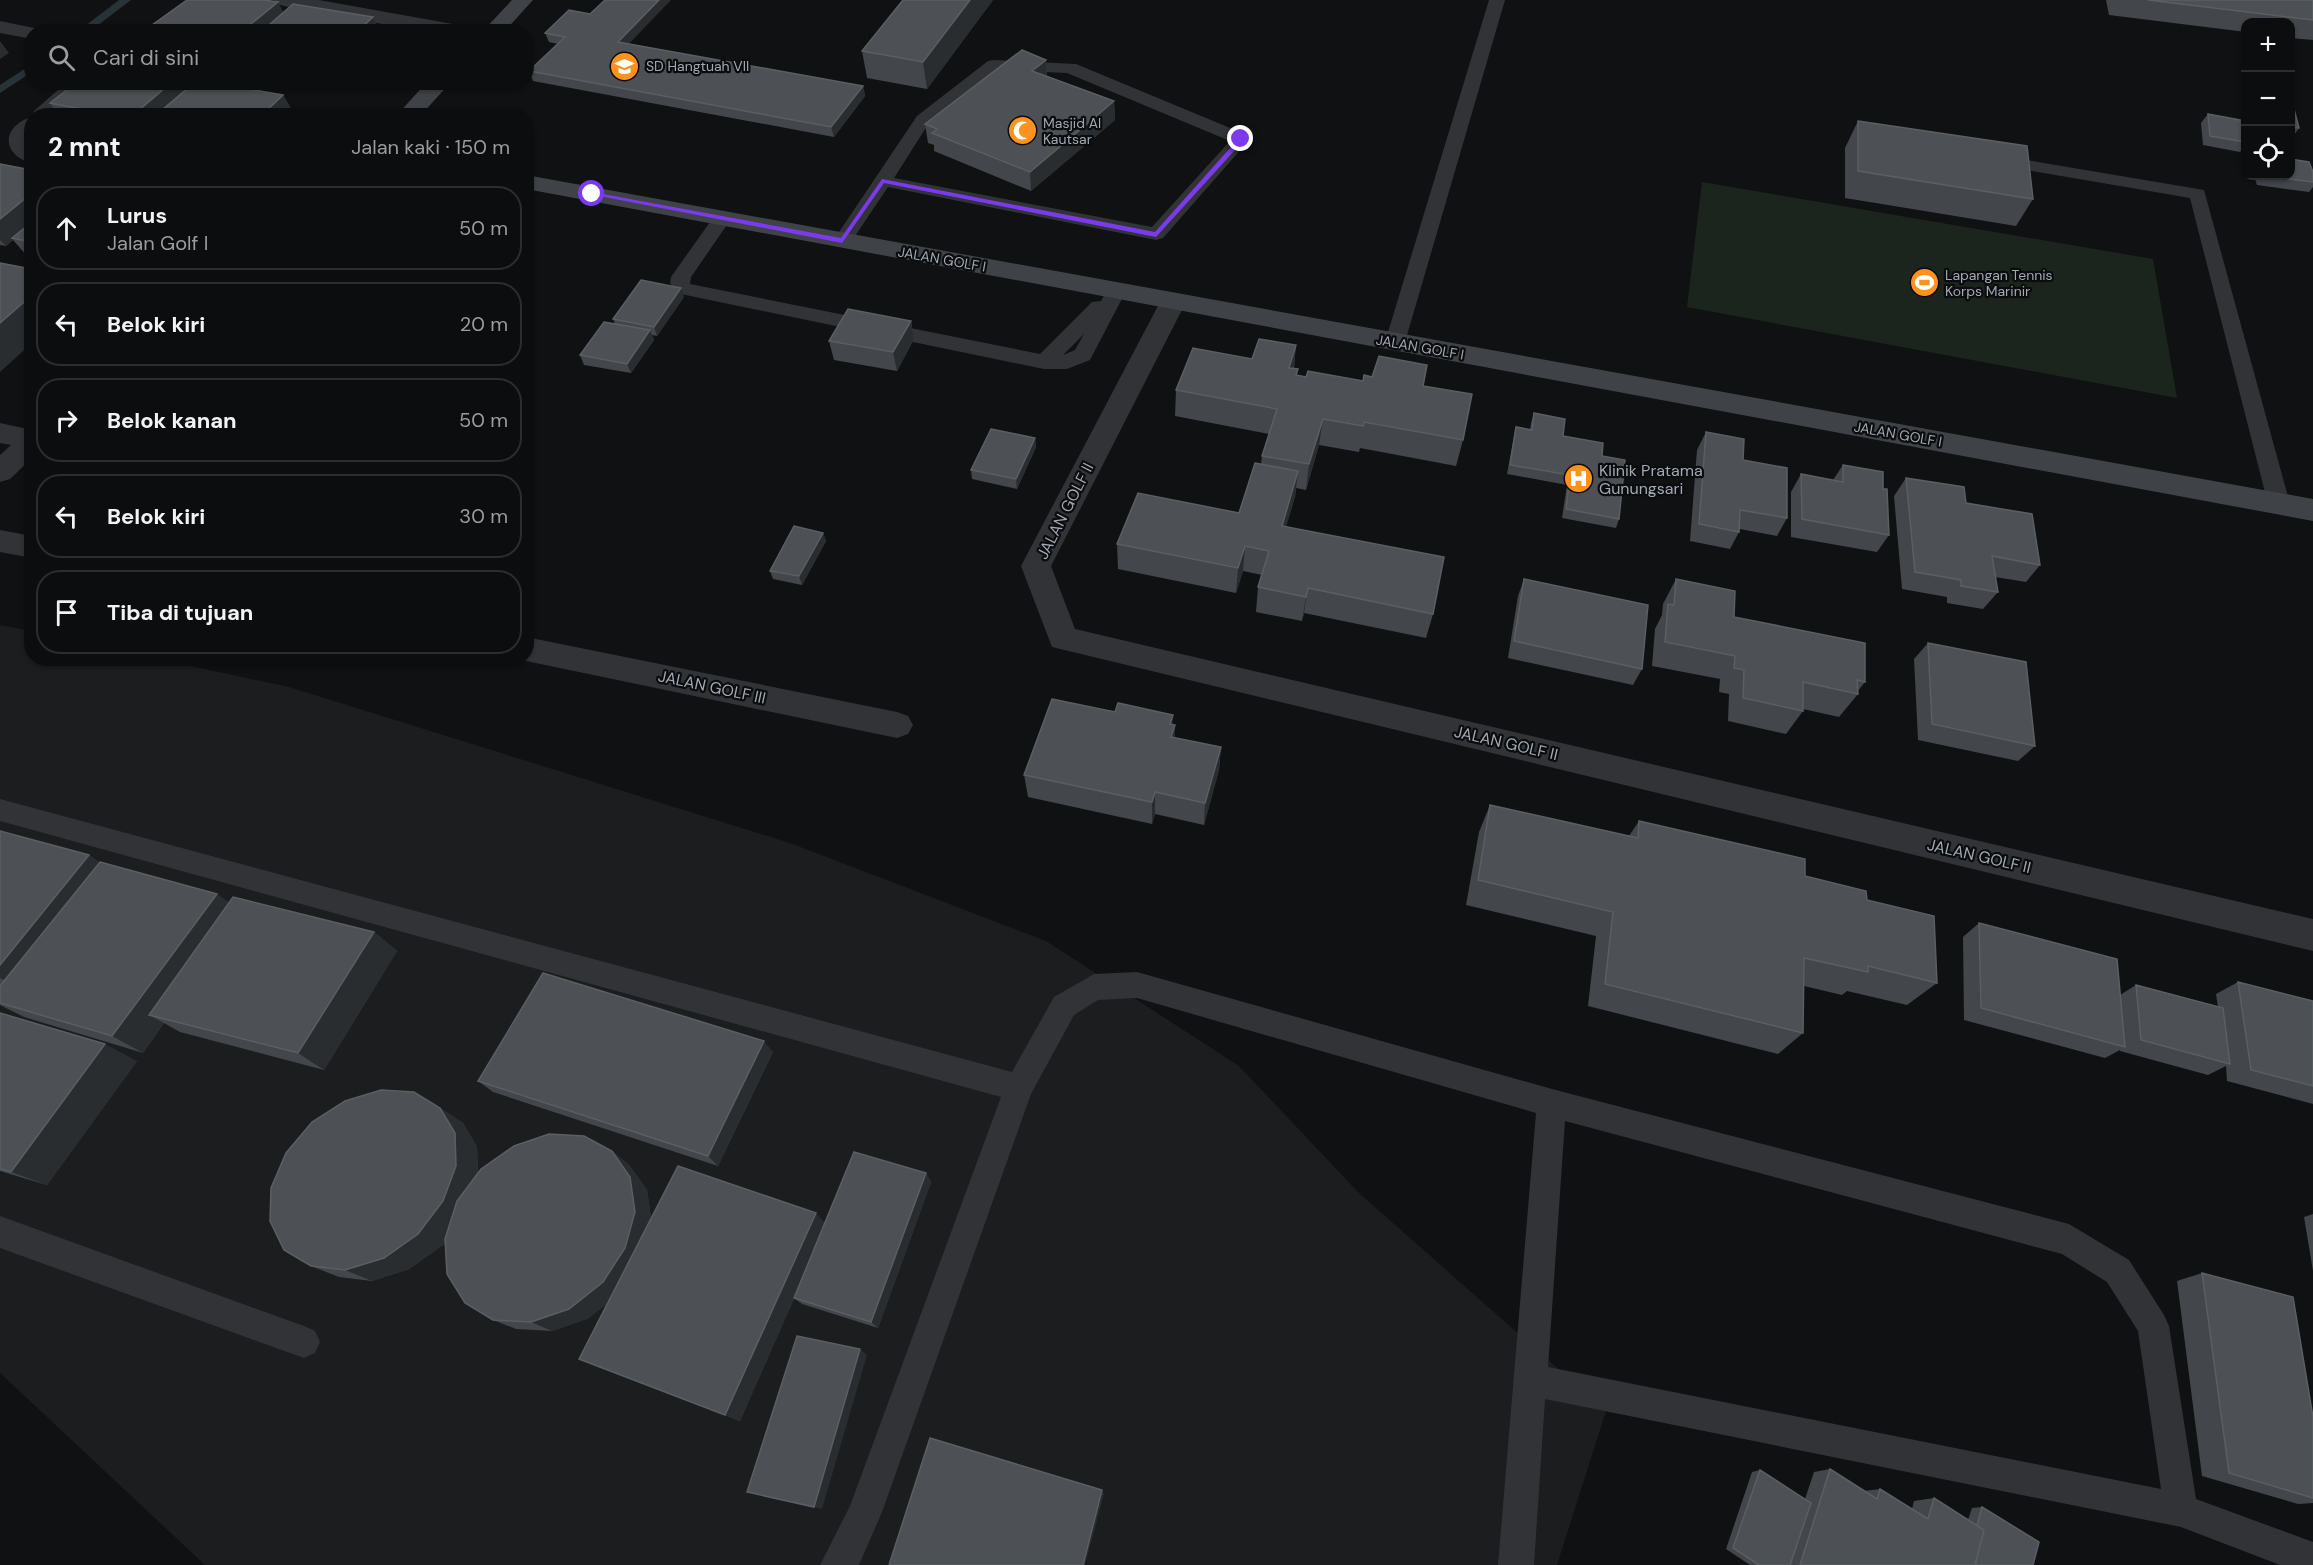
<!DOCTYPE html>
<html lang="id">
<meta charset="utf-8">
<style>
:root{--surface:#0c0d0e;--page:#1a1b1c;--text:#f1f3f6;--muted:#9a9c9e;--line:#2c2d2e}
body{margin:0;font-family:"DM Sans",sans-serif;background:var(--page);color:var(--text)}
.controls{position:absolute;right:18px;top:18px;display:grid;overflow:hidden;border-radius:12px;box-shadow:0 2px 4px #0004}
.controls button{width:54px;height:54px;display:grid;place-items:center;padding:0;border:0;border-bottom:2px solid var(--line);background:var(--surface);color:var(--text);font:30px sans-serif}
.stop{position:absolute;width:18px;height:18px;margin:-14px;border:4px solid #7c3aed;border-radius:50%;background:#fff}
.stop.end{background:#7c3aed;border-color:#fff;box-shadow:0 2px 6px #0008}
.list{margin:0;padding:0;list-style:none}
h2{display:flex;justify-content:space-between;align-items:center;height:78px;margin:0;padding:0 24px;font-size:26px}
h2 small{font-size:20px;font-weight:400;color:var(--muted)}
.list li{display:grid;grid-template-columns:39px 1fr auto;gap:18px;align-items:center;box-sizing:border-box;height:84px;margin:0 12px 12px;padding:0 12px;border:2px solid var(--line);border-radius:24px}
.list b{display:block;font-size:22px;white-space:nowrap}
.list p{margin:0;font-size:20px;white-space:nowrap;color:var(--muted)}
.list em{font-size:20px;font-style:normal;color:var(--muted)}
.icon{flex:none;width:33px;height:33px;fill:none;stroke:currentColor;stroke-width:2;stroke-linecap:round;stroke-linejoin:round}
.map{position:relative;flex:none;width:2313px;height:1565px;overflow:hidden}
.search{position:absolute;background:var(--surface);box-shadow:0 2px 4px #0004;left:24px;top:24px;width:510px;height:66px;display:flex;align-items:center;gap:15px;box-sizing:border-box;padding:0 21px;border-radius:24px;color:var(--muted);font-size:22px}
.panel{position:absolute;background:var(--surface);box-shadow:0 2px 4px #0004;left:24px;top:108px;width:510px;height:558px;border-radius:24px}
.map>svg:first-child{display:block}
.built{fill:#1c1d1f}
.green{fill:#1c251d}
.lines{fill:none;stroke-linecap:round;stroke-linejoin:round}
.stream{fill:#283338;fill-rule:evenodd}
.service{fill:#313337;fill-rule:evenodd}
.minor{fill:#313337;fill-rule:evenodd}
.secondary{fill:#3f4247;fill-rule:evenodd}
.wall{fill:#43464a}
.shaded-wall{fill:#2a2d2f}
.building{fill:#4d5155;stroke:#5a5f64;stroke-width:1.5}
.route{fill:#7c3aed}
.labels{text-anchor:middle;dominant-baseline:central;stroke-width:4.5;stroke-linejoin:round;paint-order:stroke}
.far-poi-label{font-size:14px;fill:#a1a9b4;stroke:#0b0c0d;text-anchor:start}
.far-street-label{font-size:14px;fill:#a1a9b4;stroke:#0b0c0d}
.poi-label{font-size:16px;fill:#a1a9b4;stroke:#0b0c0d;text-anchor:start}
.street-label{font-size:16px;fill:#a1a9b4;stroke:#0b0c0d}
</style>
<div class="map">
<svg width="2313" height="1565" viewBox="0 0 2313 1565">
<rect width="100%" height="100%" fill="#101112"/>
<path class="built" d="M0,625l31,6 1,27 126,1 131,28 501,156 256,98 193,125 120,127 247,218 -49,154h-1352l-205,-192z"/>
<path class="green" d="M1702,182l451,77 24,139 -490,-91z"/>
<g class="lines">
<path class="stream" d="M119,0h12l-42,32h-12z
M32,64v8l-32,21v-8z"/>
<path class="service" d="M1489,0h16l-100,342 -3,5 -7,2 -7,-2 -3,-5z
M994,60l82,4 171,71 3,4 -87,99 -7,2 -268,-53 -39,58h-14l-2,-4 84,-125 71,-55zM998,70l69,3 163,68 -78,86 -258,-49 35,-55z
M1997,155l207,35 86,314 -3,6 -8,2 -8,-2 -3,-6 -78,-306 -199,-34 -3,-4 3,-4z
M722,213l7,2 2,4 -40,58 -1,7 350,70 52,-52 9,-1 8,-14 7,-2 7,2 3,4 -36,69 -23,9h-23l-368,-76 -6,-10 1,-6 44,-62zM1084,334l-9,16 -12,5z
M0,799l1012,273 42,-75 40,-23 43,-2 415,117 517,135 60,36 35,55 5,11 27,173 117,43v23h-33l-99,-38 -636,-128 -11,166h-36l38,-452 -399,-115 -39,2 -24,15 -43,79 -149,418 -23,53h-39l30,-59 151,-409 -1001,-276zM1565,1121l497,133 45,28 31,49 23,158 -613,-122z
M0,1216l304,110 11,5 5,11 -5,11 -11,5 -304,-110z"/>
<path class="minor" d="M274,0h45l145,26 7,2 3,4h-48l-142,-26 -7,-2z
M0,21l39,8 2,3h-9v7l-32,-6z
M67,82h24l-35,34 -24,1 2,-6z
M32,117v46c-32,-8 -30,-38 0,-46z
M1173,294l9,2 4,6 -135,264 24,63 1238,290v32l-1261,-304 -31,-81 139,-264 4,-6z
M0,423l32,7v28l-22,21 -10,3v-27l11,-10 -11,-2z
M0,530l32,6v22l-32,-6z
M526,637l371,75 11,4 5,9 -5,9 -11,4 -371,-77 -8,-3h8z"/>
<path class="secondary" d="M512,0h21l-29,32h-22z
M427,82h24l-31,34h-24z
M526,175l1787,324v22l-1787,-332z"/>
</g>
<path class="wall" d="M993,0l-66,89 -60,-11 -5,-27z
M2106,0h207v40l-23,-2v-16h-44v10l-137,-17z
M278,2l5,11 90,4 7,15h-230l-2,-4z
M545,33l84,11 234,42 2,10 -31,41 -301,-56 -4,-10 29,-27 -9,-2z
M1046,60l1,16 67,25 1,19 -84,71 -97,-40v-6l-6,-2 -3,-19z
M77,82h110l3,5 93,8 11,19 -1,2h-234l-9,-13z
M2290,108l9,20 -7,10h-2z
M2208,114l38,11v20l-6,7 -37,-7 -2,-22z
M1858,121l175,78 -17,27 -171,-28v-50z
M0,164l32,78v16l-4,-1 -15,-17 -7,6 -6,-1z
M2313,172v15l-4,5 -52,-7 -3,-9h36z
M684,297l-27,39 -5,-1 2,5 -23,33 -47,-8 -4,-10 35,-31 -2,-5z
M911,321l3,18 -17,32 -63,-11 -5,-19z
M1296,345l-2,23 3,8 9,1 117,9 40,54 -7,26 -96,-18 -1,4 -40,-7 -13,45 -10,-2 -1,9 -9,29 147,88 -7,24 -122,-25 -2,8 -46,-9 2,-25 4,-12 -19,-4 -7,22 -118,-24 -1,-25 122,-31 22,-49 1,-8 7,-22 -94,-18 1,-26 76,-31z
M1534,413l29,23 39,20 17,63 -3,9 -54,-10 5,-33 -60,-11 7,-38 2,-9 14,3 1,-7z
M1706,432l37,28 44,58 -10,18 -37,-7 -1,3 -9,17 -40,-8 7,-91z
M1035,438l1,9 -19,42 -45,-10 -1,-9z
M1843,465l40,24 6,46 -12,17 -86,-15v-45l10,-18 32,6z
M1906,478l134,87 -14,17 -31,-5 3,15 -15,17 -36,-6v-6l-45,-8 -8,-93z
M823,533l3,8 -24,44 -29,-6 -3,-8z
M1524,579l118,90 -9,16 -125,-27 10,-62z
M1676,579l58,38 131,65 -8,10 1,2 -19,23 -36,-8v2l-17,23 -58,-13 1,-27 -10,-2 1,-13 -68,-13 3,-37 7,-14 1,-11z
M1928,643l107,103 -17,15 -100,-21 -4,-81z
M1173,724l2,14 46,9 -2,23 -15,55 -49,-11 -3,10 -124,-27 -4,-22z
M1490,805l139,31 10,-15 166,55 62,24 70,83 -30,22 -60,-14 -5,4 -38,-9 -1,47 -25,21 -190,-48 8,-70 -130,-31 13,-73z
M0,831l89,24 11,8 129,39 145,30 23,19 -73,119 -144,-38 -16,-9 -21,30 -119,-36 -24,-12v-19l1,-1 -1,-1z
M1979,923l141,72 16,-10 82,22 -2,-13 22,-12 75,19v103l-86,-23 -1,-15 -18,9 -88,-24v-1l-15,8 -141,-38 -1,-83z
M0,1013l137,48 -90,124 -47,-14z
M773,1052l-55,114 -225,-74 -15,-11z
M440,1108l23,15 14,24 1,26 134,-22 17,14 18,25 4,28 174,5 101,-50 5,9 -53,146 -76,-24 -8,-6 -54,123 -161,-62 28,-56 -18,15 -37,13 -36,-2 -23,-9 -48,-78 -2,3 -34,24 -37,12 -33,-4 -28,-11z
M2313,1214v57l-9,-54z
M2202,1273l111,144v86l-15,1 -96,-28 -25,-195z
M1830,1469l34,22 16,-2 32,20 2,-8 20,-3 34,22 4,-12 10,-1 51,58h-283l-24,-16 26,-77 8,-2 45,29 9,-27z"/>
<path class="shaded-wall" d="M659,0h12l-49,51 -4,-9z
M970,0h23l-66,89 -4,-27z
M278,2l10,19 -13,11h-34z
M373,17l7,15h-23z
M0,41l9,12 -9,6z
M1046,60l1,18 -15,-7z
M172,82h15l7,11 -27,23h-35z
M863,86l2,10 -31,41 -3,-10z
M283,95l11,19 -1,2h-32z
M1114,101l1,19 -84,71 -1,-19z
M32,193v32l-20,13 1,2 -7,6 -6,-6v-21z
M681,288l3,9 -27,39 -3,-9z
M32,295v48l-32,29v-49z
M911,321l3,18 -17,32 -4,-19z
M650,330l4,10 -23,33 -4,-9z
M1296,345l-3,27 -4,-4z
M1323,419l-4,26 -13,45 3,-26z
M1035,438l1,9 -19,42 -1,-10z
M1298,471l-3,26 -16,54 3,-25z
M823,533l3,8 -24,44 -3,-9z
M1245,546l-2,25 -7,22 2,-25z
M1308,588l-4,25 -2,8 4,-24z
M1173,715l-1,18 3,-8v23l-4,12 -1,-36z
M1221,747l-2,23 -15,55 1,-22z
M1155,792v22l-3,10v-22z
M89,855l30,21 -92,117 -27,-15v-13z
M217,894l27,19 -95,102 15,8 -21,30 -31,-17z
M374,932l23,19 -73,119 -26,-17z
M764,1041l9,11 -55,114 -10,-10z
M105,1044l32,17 -90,124 -36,-13z
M440,1108l23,15 14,24 1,32 -12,34 -23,32 -34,24 -37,12 -27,-11z
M612,1151l17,14 18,25 5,34 -31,69 -32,25 -37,13 -21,-9z
M926,1173l5,9 -53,146 -7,-6z
M816,1213l11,12 -87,196 -15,-6z
M860,1349l7,6 -45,154 -8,-2z
M1102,1490l2,4 -19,71h-2z"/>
<path class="building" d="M187,0h77l14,2 -37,30h-76l-17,-4z
M605,0h54l-41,42 245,44 -32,41 -302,-56 36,-34 -20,-4 24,-23 21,4z
M903,0h67l-47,62 -61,-11z
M2148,0h165v20z
M293,4l80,13 -16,15h-96z
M1022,50l24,10 -14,11 82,30 -84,71 -98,-39 5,-4 -12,-5z
M77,82h95l-40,34h-15l-67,-13z
M195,82h13l75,13 -22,21h-106z
M2290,108l4,1 5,19 -9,-1z
M2208,114l37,7 1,21 -36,-6z
M1858,121l169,25 6,53 -175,-28z
M2290,159l19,3 4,10v10l-47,-6h24z
M0,164l32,6v23l-32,26z
M32,222v20l-20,-4z
M0,263l32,6v26l-32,28z
M641,280l40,8 -27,39 -41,-8z
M848,309l63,12 -18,31 -64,-11z
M604,322l46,8 -23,34 -47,-9z
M1259,339l37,6 -7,23 9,1 -2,6 10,2 2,-6 55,10 1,-6 8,2 7,-21 48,9 -4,21 49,8 -9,46 -99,-18 -1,4 -40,-7 -14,45 -47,-8 15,-47 -101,-19 17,-42 59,11z
M1534,413l31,6 -2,17 40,7 -1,13 23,4 -6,59 -53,-10 4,-34 -60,-10 6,-38 16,3z
M991,429l44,9 -19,41 -45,-9z
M1706,432l38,7 -1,21 44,8v50l-47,-8 -1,22 -40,-8z
M1255,463l43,8 -16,55 162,31 -11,57 -125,-26 -2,9 -48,-10 11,-36 -24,-5 -7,22 -121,-24 21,-51 101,20z
M1843,465l40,7v17h4l2,46 -87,-16 -1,-45 42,8z
M1906,478l58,9 2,16 66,11 8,51 -48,-9 6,36 -37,-6v-6l-46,-8z
M794,526l29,7 -24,43 -29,-5z
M1524,579l124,26 -6,64 -128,-28z
M1676,579l59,12 -1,26 131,26v39l-8,-2 1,14 -55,-12v29l-60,-13 1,-28 -10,-2 1,-12 -70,-14 3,-38 6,1z
M1928,643l98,19 9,84 -103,-22z
M1052,699l63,13 3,-9 55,12 -3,9 5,1 -4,12 50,10 -16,56 -50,-11 -3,10 -128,-27z
M1490,805l148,33 1,-17 166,38v17l61,15 1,9 67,16 3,67 -69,-17v6l-64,-14 -1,75 -198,-49 8,-72 -135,-32z
M0,831l89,24 -89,110z
M100,862l117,32 -105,142 -112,-33v-17z
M233,897l141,35 -76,121 -149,-38z
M1979,923l138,36 8,88 -144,-39z
M543,973l221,68 -56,115 -230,-75z
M2238,982l75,19v85l-62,-16z
M2136,985l87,23 7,56 -89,-24z
M0,1013l105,31 -94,128 -11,-3z
M381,1090l33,2 26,16 15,25 1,33 -13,35 -25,33 -34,24 -39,12 -34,-4 -27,-16 -14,-29 1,-33 15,-35 26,-31 33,-21z
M549,1134l35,2 28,15 18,26 5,35 -10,36 -22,34 -34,27 -38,13 -38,-2 -28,-17 -18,-29 -2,-35 12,-38 24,-32 33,-23z
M854,1152l72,21 -55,149 -77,-24z
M678,1166l138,47 -91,202 -146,-56z
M2202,1273l91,24 20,120v81l-84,-25z
M797,1336l63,13 -46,158 -67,-15z
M930,1438l172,52 -19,75h-194z
M1830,1469l47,30 3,-10 48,30 6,-21 50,32 -9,35h-175z
M1760,1470l51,33 -21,62h-31l-26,-17z
M1982,1507l57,35 -6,23h-58l9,-35 -7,-4z"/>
<path class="route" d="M1239,138l6,1 -89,98 -272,-54 -42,60 -253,-49 3,-2 249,46 41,-59 273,53z"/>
<defs>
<symbol id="school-disc" viewBox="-11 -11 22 22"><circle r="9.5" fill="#fd931e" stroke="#0b0c0d"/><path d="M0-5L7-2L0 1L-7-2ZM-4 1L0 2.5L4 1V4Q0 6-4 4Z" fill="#fff"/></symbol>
<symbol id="mosque-disc" viewBox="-11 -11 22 22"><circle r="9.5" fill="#fd931e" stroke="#0b0c0d"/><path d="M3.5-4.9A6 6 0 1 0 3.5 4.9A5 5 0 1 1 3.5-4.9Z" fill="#fff"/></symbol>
<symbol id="stadium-disc" viewBox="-11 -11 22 22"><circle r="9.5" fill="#fd931e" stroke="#0b0c0d"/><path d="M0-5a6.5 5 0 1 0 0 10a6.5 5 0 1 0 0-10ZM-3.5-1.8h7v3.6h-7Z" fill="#fff"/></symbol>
<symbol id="hospital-disc" viewBox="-11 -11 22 22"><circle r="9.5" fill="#fd931e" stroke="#0b0c0d"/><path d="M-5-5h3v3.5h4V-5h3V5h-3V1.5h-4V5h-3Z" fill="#fff"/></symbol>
</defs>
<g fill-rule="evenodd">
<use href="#school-disc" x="608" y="50" width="33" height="33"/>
<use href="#mosque-disc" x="1006" y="114" width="33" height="33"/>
<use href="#stadium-disc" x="1908" y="266" width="33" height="33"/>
<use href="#hospital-disc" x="1562" y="462" width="33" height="33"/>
</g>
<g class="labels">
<g class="far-poi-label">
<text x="646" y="66">SD Hangtuah VII</text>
<text x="1043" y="123">Masjid Al<tspan x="1043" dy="16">Kautsar</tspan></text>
<text x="1945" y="275">Lapangan Tennis<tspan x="1945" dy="16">Korps Marinir</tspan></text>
</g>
<g class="far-street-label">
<text transform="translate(942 259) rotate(10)">JALAN GOLF I</text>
<text transform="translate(1420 347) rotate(10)">JALAN GOLF I</text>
<text transform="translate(1898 434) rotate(10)">JALAN GOLF I</text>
</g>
<g class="poi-label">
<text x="1599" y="470">Klinik Pratama<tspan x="1599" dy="18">Gunungsari</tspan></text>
</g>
<g class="street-label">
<text transform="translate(1065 511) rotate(-63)">JALAN GOLF II</text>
<text transform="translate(712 687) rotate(12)">JALAN GOLF III</text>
<text transform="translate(1506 743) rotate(13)">JALAN GOLF II</text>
<text transform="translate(1979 856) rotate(13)">JALAN GOLF II</text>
</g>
</g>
</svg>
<div class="controls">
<button>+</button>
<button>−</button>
<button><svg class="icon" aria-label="locate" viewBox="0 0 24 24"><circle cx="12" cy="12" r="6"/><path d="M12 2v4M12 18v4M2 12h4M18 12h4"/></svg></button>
</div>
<div class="stop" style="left:592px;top:194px"></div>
<div class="stop end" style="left:1241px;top:139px"></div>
<div class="search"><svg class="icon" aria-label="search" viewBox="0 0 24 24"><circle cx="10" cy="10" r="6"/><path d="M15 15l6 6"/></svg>Cari di sini</div>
<section class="panel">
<h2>2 mnt<small>Jalan kaki · 150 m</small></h2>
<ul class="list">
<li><svg class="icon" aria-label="ahead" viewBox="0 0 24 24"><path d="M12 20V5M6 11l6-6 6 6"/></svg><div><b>Lurus</b><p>Jalan Golf I</p></div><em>50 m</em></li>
<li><svg class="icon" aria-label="left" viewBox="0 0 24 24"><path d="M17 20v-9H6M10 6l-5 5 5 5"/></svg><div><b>Belok kiri</b></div><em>20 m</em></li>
<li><svg class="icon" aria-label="right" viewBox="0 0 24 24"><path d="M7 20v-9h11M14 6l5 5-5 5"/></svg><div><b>Belok kanan</b></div><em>50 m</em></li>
<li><svg class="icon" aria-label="left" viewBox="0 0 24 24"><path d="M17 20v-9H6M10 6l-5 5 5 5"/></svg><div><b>Belok kiri</b></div><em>30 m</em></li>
<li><svg class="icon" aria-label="arrive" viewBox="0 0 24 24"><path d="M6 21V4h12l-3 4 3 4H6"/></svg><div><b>Tiba di tujuan</b></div></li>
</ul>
</section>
</div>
